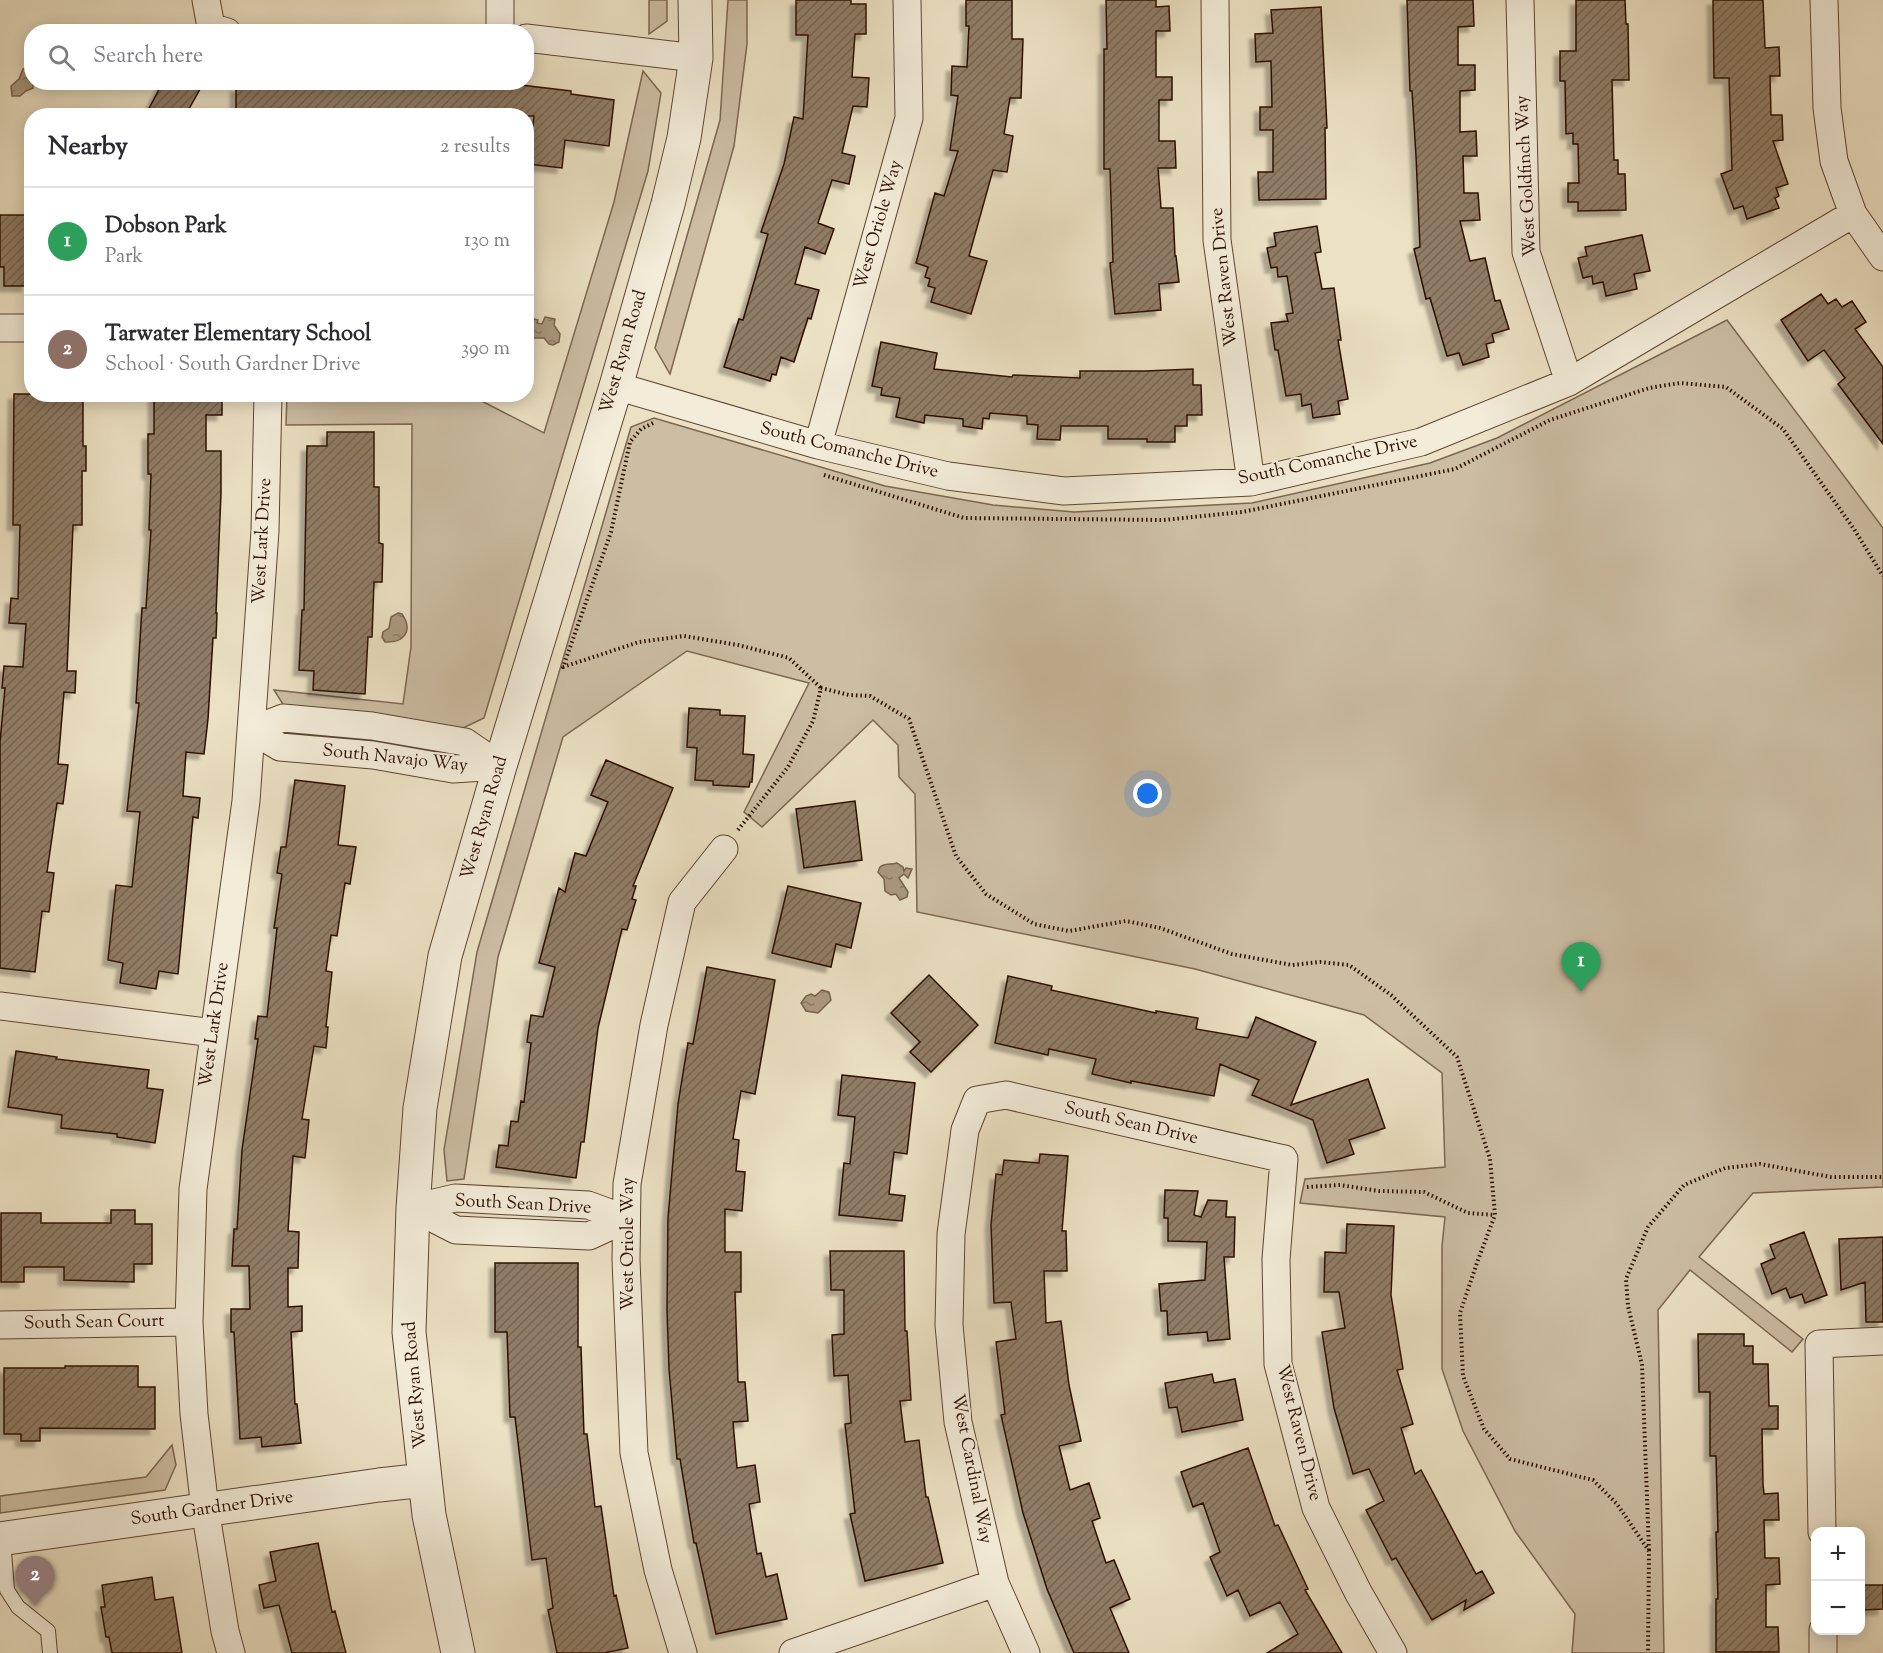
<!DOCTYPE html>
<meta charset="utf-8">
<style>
:root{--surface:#fff;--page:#f7f7f7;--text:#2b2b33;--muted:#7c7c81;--line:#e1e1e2;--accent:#0f766e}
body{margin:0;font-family:"Sorts Mill Goudy",serif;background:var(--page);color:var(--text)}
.controls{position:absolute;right:18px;bottom:18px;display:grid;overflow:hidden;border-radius:12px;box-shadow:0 3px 15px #0003}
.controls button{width:54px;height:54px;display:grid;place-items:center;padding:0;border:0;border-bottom:2px solid var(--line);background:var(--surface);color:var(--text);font:30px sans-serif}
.you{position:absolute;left:1148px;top:794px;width:21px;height:21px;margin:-15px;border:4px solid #fff;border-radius:50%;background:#1a73e8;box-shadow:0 0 0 9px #1a73e833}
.badge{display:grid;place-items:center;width:39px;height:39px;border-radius:50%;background:var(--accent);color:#fff;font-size:20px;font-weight:700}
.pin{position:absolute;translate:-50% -50px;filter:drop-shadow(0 2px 3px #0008)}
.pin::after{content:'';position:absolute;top:32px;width:21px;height:18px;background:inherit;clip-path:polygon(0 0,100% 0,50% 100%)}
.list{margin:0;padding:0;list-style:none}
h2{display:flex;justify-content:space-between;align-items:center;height:78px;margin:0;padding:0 24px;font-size:26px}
h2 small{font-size:20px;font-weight:400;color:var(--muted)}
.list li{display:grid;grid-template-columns:39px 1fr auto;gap:18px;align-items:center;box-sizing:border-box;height:108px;padding:0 24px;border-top:2px solid var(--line)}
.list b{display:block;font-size:22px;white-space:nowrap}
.list p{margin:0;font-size:20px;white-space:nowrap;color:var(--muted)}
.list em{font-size:20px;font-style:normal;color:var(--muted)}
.icon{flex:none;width:33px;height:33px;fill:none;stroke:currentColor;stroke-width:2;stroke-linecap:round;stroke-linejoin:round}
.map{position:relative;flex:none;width:1883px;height:1653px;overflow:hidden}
.search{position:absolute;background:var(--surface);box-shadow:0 3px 15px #0003;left:24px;top:24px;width:510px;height:66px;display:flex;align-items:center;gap:15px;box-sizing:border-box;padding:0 21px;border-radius:24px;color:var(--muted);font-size:22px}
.panel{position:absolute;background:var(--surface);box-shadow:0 3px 15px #0003;left:24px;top:108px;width:510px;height:294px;border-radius:24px}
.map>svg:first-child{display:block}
.park{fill:#ccbda3;stroke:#7c6652;stroke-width:1.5}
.water{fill:url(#water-ripples);stroke:#79634d;stroke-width:1.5}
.building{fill:url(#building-hatch);stroke:#2d1000;stroke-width:1.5;filter:url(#shadow)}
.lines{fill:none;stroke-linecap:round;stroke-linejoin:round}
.service-casing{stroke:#5d4431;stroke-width:16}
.minor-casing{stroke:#5d4431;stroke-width:29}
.tertiary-casing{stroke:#5d4431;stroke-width:35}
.path{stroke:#2d1000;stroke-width:4;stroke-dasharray:1.5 3;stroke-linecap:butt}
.service{stroke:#f3ecd9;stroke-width:14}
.minor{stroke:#f3ecd9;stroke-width:27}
.tertiary{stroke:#f3ecd9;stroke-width:33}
.labels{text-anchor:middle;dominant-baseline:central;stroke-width:4.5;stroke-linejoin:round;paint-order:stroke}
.street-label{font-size:18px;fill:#2d1000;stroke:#f3ecd9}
</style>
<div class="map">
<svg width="1883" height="1653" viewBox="0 0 1883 1653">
<defs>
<pattern id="water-ripples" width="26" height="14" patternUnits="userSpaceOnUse" patternTransform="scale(1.5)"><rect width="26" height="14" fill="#ab9a81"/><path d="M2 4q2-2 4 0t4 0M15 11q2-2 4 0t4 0" fill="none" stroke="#8c7c67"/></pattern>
<pattern id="building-hatch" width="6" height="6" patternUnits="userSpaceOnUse" patternTransform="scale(1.5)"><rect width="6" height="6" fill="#907d66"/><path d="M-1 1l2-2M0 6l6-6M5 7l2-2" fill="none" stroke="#766552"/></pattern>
<filter id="shadow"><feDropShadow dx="-5.5" dy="5.5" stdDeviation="1.5" flood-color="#0004"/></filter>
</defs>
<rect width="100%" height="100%" fill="#ece1c4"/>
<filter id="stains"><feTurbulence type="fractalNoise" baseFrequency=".00333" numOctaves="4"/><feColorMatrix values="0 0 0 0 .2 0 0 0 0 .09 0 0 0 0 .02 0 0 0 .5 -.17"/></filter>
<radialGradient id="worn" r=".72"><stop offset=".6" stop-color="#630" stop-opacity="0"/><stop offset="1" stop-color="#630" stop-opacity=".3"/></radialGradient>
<path class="park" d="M649,0h18v21l-18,13z
M728,0h19v44l-13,102 -64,228 -15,-26 65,-228z
M643,71l18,22 -13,78 -164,547 -27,13 -171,-22 -12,-19 129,14 8,-57 1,-223 -126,1 1,-30h63l10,6 32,-2 5,-4h73l74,38 70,-231z
M1727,320l156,208v659l-130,6 -54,64 104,82 -11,13 -102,-82 -32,40 6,343h-92l3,-39 -60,-83 -52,-100 -21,-62v-123l3,-29 -145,-14 5,-24 140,-12 -3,-94 -78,-58 -169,-46 -278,-57 -2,-118 -16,-17 -1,-32 -25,-25 -111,107 -18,-15 65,-129 -122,-32 -124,86 -65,220 -34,222 -17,2 -3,-31 33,-198 154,-525 23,-9 231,68 108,19 81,7 178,-9 178,-40 67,-25z
M172,1445l4,20 -11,25 -165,23v-17l146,-19z"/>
<path class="water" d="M27,67h4l2,21 -7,3 -6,5h-8l-1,-10 8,-7 4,-10z
M545,317l10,2 -1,6 6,9 -1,8 -6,3 -4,-1 -5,-6h-13l-1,-4 4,-15 4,1 -1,3 5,1z
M398,613l4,1c12,18 1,29 -17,28l-3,-5 1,-5 6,-4 2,-11z
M897,863l6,4 1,4 2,-3 6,1 -4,9 -4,-4 -5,4 9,14 -1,5 -7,3 -4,-6 -5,1 -6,-4 -1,-12 -6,-7 2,-5c4,-4 11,-2 17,-4z
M822,990l7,2 2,8 -13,13 -12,-2 -5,-8 5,-7 5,-2 4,2z"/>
<path class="building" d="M796,0h55v4h15v30h-11l-3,43 17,1 -2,29 -14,-1 -11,47 13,3 -6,28 -17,-4 -14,43 16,6 -9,25 -20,-7 -10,37 24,6 -8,29 -3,-1 -14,44 -13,-5 -5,18 -4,-1 -2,7 -46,-14 15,-48 4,1 25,-86 -7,-2 23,-68 10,-47 9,2 5,-84h-12z
M966,0h46v39h11l-2,59h-11l-6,36 9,2 -6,36 -14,-2 -24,86 18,5 -16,53 -40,-12 4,-14 -7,-2 2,-7 -5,-2 3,-10 -12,-4 19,-70 9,3 14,-45 -8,-1 8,-54 -7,-1 1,-29 15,1 2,-41h-3z
M1106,0h50v7l13,-1 1,25h-14v46h16v23h-13v41h16l1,27h-18l3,40h12l2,48h1l3,26 -20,2 2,26 -46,4 -5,-51 3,-1 -3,-93h-6v-120h3z
M1407,0h66l1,26 -16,1v38h17v25l-15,1v41l16,-1 1,25h-14l1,37h14l2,27 -20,1 10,40 15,-3 10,43 5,-1 9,29 -17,5 2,8 -8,2 3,13 -26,8 -4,-12 -12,3 -17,-58 -4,1 -12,-50 6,-2 -4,-91 -4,-65h-2z
M1576,0h49l1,24h2l1,56h-17l2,80h4v14h7l1,36 -48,1v-9h-10v-19h11l-1,-39h-5v-11l-7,1 -1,-53h-5v-30h16z
M1713,0h50l2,48 14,-1 1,29h-10l1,39h11l1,25 -10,1 15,43 -12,4 3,8 -4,2 4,10 -32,11 -4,-13 -9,3 -13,-35 11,-4 -3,-92h-15z
M1321,7l6,121h-2l1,71 -67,1 -1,-28h15v-42h-13v-23h12l-1,-46 -15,1 -1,-28 18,-1 -2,-23z
M163,82h41l-19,34h-40z
M274,82h247v3l50,6v3l43,6 -5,46 -44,-6 -3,28 -34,-4 6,-48h-298v-29h38z
M0,215h27v71h-23v-19h-4z
M1317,226l4,26 -6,1 7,36 12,-1 7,52h-3l10,59 -10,2 2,13 -27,4 -2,-14 -9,2 -1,-12 -15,2 -8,-46h-3l-4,-27 17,-2 -2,-7 7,-1 -6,-37 -9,1 -1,-10 -6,1 -4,-20 9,-2 -2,-13z
M1642,235l8,36 -16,3 3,15 -31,7 -3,-14 -10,2 -1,-8 -9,2 -5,-20 9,-2 -2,-9z
M1821,294l7,10 8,-5 6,8 10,-6 14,21 -11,7 28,38v77l-45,-60 7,-6 -21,-28 -16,11 -27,-41z
M881,342l56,11 -3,16 78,8 1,-2 67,3v-7h65l48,-2v16h8l1,30h-15v11h-12v16h-28v-3h-39v-13h-47l-1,14 -23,-1 1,-14 -11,-1v-8l-37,-3 -1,6 -6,-1 -1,11 -19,-3v-7l-38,-4 -1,8 -28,-6 4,-19 -19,-3 1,-7 -10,-2z
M14,394h69v52h3v25h-4v54h-9l-6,146h9l-1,22 -11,-1 -6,72 10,1 -5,39 -6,-1 -10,69 7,1 -5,39 -7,-1 -7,61 -35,-4v-226l5,-54h-3l2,-22 19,1 3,-43 -17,-1 2,-25 7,1 2,-74h-7z
M154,394h68v21h-16v36h15v42l-5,120h1l-1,25h-3l-5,81 -4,35 -18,-2 -3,44 17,2 -2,20 -5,-1 -15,157 -19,-3 -3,18 -36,-6 3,-20 -15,-3 8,-75 16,2 8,-75 -13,-1 12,-108h-3l6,-95h4l5,-78h-2l2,-56h-3v-40h6z
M327,432h47v55h5v56l4,1 -1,38h-8l-2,55h-4l-3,57 -52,-4 1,-19 -15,-1 3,-60h2l3,-164h20z
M689,708l31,2v5l25,1 -2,38 11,1 -2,27h-2l-1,5 -36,-2v-4l-18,-1 2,-32 -10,-1z
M606,760l67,28 -40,98h3l-4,13 4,1 -9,30 -5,-1 -24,99 -14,114h-3l-5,36 -80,-11 3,-22 9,1 3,-25 7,1 3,-21 3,1 7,-59 -4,-1 4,-27 12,2 12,-50 -16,-4 20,-75 6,4 10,-39 11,3 22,-54 -17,-7z
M295,780l50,6 -7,59 18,2 -6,37 -5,-1 -8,53 -6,-1 -5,36 6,1 -6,55h2l-2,21 -12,-2 -12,73 7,1 -4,38 -12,-2 -5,75 11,1 -1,36h-10v39l14,-1v25l-11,1 4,72h2l4,39 -39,4 -1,-10 -21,2 -6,-107h-3v-23h19l-1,-43h-17l2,-37h3l5,-79 16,-111h-3l3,-23 9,1 10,-89h-3l8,-54 -5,-1 4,-26h5z
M855,801l7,59 -58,8 -8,-59z
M788,886l73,17 -10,45 -15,-4 -5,23 -59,-14z
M707,967l68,13 -20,114 -14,-3 -8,48 6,1 -3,31 9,1 -3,39 -17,-2v43h16v40h-6l3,90h7l3,39 -15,1 4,46 18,-3 5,37 -11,2 8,50 4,-1 5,24 11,-3 10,45 -71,15 -20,-91h-2l-14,-84h-3l-8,-90 -2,-59 1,-92 10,-114 10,-61 5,1z
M929,975l49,50 -47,47 -21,-20 10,-10 -29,-29z
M1008,976l44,10 -1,4 105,23v-2l42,7 -2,11 52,9 8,-21 60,25 -25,63 77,-26 17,49 -36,12 5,14 -27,9 -14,-43 -61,-25 7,-15 -39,-16 -6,32 -83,-15v2l-39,-9 4,-15 -47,-10 -1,6 -53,-12z
M16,1051l41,6 -1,2 93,11 -2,18 16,2 -8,53 -38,-6v-3l-56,-6 1,-13 -54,-8z
M842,1075l73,8 -8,71 -13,-2 -5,42 16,2 -3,25 -63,-6 5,-52 6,1 5,-47 -17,-2z
M1040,1154l28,2 -6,75h4l1,40h-23l2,52 15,-2 8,64 12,56 -22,5 11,44 19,-7 11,35 -8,3 14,42 8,-3 16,39 -20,9 19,45h-55l-27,-64 -24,-76 -22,-98 4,-1 -9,-72 20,-3 -5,-37 -17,1 -3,-78 5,-51 6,1 2,-15 35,3z
M1165,1190l33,1 -4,24 7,2 7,-17 19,1 -1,16h9l-1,40h-10l6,82 -22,2 -1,-9 -39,3 -1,-24h-6l-2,-27 46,-4 2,-38 -39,-1v-23h-4z
M111,1210h24v14h17v40h-18v18l-70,-2v-13h-40v15h-23v-69h40v10h70z
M1347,1224l47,2 -3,69 12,74 -6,1 16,54 -12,4 14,46 6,-4 55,104 6,-3 12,22 -30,17 2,-10 -34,20 -36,-62 -4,2 -26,-50 18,-9 -15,-32 -16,5 -19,-66 -12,-76 23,-4 -6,-36h-15l1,-40 21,1z
M1804,1232l23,63 -22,8 -3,-9 -12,4 -4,-10 -14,6 -11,-30 14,-6 -5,-13z
M1883,1237v85h-17l-1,-40 -24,8 -2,-51z
M830,1251h74l1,80h2l4,69 -11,1 5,41 14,-2 7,57h2l15,66 -78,18 -15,-67 5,-1 -10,-89 6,-1 -3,-48 -14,1 -2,-41 12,-1v-44h-13z
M495,1263h83v84h3l3,87h3l8,73 6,-1 13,90 2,-1 12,53 -24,5h-47l-9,-43 5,-2 -7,-50 -14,2 -17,-143h-5l-3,-85h-12z
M1698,1334h46v12h9v18h15l1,42h9v23h-16l1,55 1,10 14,-1 1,27h-15l1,38h14l1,26 -14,1v42h12l1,25h-63v-53h2l-2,-67h2l-2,-76h-6v-64h-11z
M65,1366h73v21h17v42l-115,-1v13h-19v-7h-17v-66h61z
M1212,1374l2,9 21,-4 8,41 -61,12 -5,-25 -8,1 -4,-25z
M1248,1448l27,78 3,-1 30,64 -3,1 37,63h-75l31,-19 -18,-32 -30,14 -12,-26 -11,6 -17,-39 10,-5 -17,-49 -10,4 -12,-35z
M318,1543l14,69 3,-1 11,42h-54l-13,-48 -15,3 -5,-23 17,-4 -6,-29z
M152,1577l3,23 18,-3 9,56h-70l-3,-16h-3l-5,-30h4l-3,-22z
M1863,1585h20v24l-20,1z"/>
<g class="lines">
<defs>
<path id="service" d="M3,1539l4,51 11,17 30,24 2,22"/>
<path id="minor" d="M206,0l5,27 16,5
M500,0v32
M1215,0l2,240 34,242
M1520,0l6,252 43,130
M1824,0l3,108 7,53 19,53 30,43
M526,38l170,20
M0,328h32
M616,386l202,59 130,31 116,15 187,-9 170,-40 148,-60 284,-168
M818,445l91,-327 -2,-118
M252,730l31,-12 89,8 93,16 35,24
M252,730l28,17 93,8 80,14 47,-3
M0,1006l214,27
M413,1208l43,22 133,6 37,-17
M413,1208l42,-10 133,7 38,14
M0,1325l189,-3
M1822,1532l-3,-188 64,-3
M1823,1630v23
M231,1653l-6,-22 -20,-122 -11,-95 -5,-92 4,-133 53,-388 19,-270 3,-137
M683,1653l-25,-83 -24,-117 -8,-193 1,-76 27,-159 28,-123 42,-53
M793,1653l202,-70
M1026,1653l-31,-70 -37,-161 -9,-97 2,-91 14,-104 12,-30 29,-5 278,64 -8,100 2,105 38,144 42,84 35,61"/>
<path id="tertiary" d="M0,1539l379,-54 46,-5
M458,1653l-29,-138 -20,-183 4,-124 7,-100 25,-152 55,-190 116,-380 52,-182 16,-66 12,-80 -1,-58"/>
</defs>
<use href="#service" class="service-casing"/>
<use href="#minor" class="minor-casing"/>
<use href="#tertiary" class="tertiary-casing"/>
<path class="path" d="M653,423l-12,6 -11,13 -19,90 -48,135 76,-25 45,-6 54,9 51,13 32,30
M824,475l140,43 200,2 78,-8 213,-43 95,-49 99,-32 31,-5 46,4 57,42 71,100 29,47
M738,830l50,-63 25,-46 8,-33 28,7 21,1 39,23 47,137 30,38 48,30 35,7 57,-10 34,7 72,26 60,11 28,-3 29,3 42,30 66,62 33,102 5,56 -17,45 -18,53 3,63 21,53 26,30 83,21 24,24 32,47 -1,102
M1307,1187l33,-2 39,6 45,1 44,21 27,2
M1649,1550l-7,-185 -14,-59 -2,-27 22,-52 36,-42 41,-17 35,-4 71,13h52"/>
<use href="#service" class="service"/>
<use href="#minor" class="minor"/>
<use href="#tertiary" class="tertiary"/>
</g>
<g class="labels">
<g class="street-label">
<text transform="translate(1527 176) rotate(-93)">West Goldfinch Way</text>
<text transform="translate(879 225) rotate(-74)">West Oriole Way</text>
<text transform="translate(1225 277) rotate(-96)">West Raven Drive</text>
<text transform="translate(624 352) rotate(-74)">West Ryan Road</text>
<text transform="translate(849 451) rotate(14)">South Comanche Drive</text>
<text transform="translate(1328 461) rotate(-12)">South Comanche Drive</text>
<text transform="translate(263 541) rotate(-87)">West Lark Drive</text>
<text transform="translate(395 759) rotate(6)">South Navajo Way</text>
<text transform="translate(485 818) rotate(-74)">West Ryan Road</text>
<text transform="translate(215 1025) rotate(-82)">West Lark Drive</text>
<text transform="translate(1131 1124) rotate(13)">South Sean Drive</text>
<text transform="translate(523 1205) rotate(3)">South Sean Drive</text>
<text transform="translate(629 1244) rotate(-90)">West Oriole Way</text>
<text transform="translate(94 1323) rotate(-1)">South Sean Court</text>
<text transform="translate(416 1385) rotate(-95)">West Ryan Road</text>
<text transform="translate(1298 1433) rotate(76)">West Raven Drive</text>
<text transform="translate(971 1469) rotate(79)">West Cardinal Way</text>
<text transform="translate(212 1509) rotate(-8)">South Gardner Drive</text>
</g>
</g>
<rect width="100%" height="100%" filter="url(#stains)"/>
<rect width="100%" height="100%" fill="url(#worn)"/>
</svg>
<div class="controls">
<button>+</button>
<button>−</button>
</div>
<div class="you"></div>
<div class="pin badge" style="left:1581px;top:992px;background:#2e9e5b">1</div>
<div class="pin badge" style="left:35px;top:1606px;background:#8d6e63">2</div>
<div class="search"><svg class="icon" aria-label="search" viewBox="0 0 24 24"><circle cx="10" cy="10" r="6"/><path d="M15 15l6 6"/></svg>Search here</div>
<section class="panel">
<h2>Nearby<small>2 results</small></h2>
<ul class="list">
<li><span class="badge" style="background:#2e9e5b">1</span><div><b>Dobson Park</b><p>Park</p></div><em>130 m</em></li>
<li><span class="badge" style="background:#8d6e63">2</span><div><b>Tarwater Elementary School</b><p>School · South Gardner Drive</p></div><em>390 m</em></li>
</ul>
</section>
</div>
